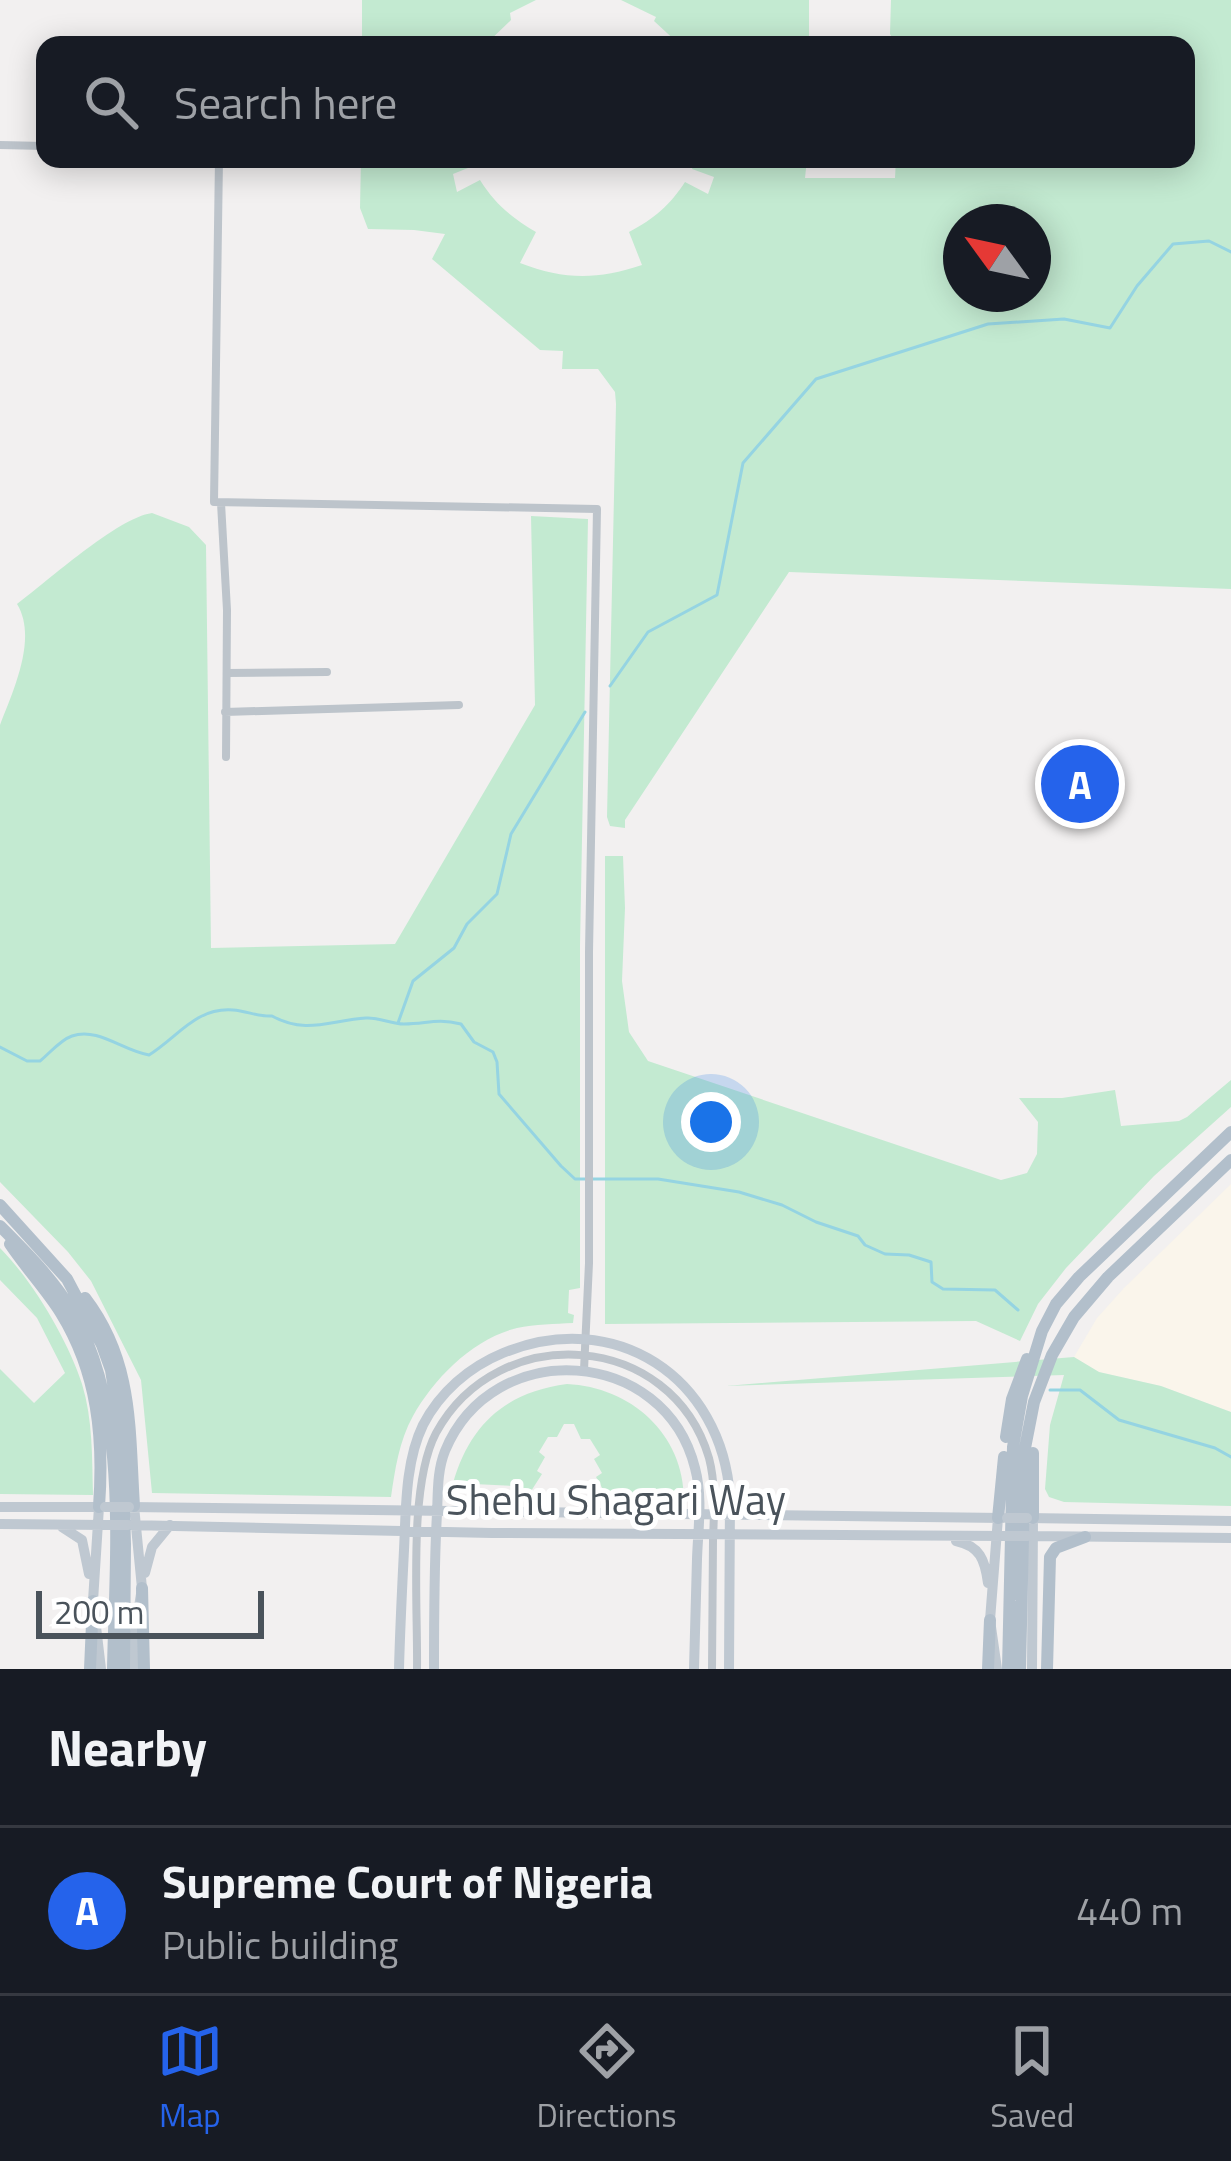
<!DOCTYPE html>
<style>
:root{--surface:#171b24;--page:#20242c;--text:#f1f3f6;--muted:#9ea1a6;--line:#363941;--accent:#2563eb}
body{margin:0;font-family:"Titillium Web",sans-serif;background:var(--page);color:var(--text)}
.compass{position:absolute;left:943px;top:204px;width:108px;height:108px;border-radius:50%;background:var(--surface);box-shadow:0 6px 30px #0003;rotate:303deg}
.scale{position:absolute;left:36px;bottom:30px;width:228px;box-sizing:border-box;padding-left:12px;border:6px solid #4a535b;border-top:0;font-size:33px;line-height:42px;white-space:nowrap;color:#4a535b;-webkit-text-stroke:9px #fff;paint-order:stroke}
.you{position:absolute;left:711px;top:1122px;width:42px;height:42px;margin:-30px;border:9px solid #fff;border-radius:50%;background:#1a73e8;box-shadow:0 0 0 18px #1a73e833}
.badge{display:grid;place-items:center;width:78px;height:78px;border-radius:50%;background:var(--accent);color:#fff;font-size:39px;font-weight:700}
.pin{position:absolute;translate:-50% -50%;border:6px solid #fff;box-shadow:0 3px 12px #0006}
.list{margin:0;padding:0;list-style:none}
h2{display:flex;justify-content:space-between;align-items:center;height:156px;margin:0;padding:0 48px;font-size:51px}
h2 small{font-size:39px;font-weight:400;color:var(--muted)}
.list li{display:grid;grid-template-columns:78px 1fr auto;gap:36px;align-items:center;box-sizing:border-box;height:168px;padding:0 48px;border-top:3px solid var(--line)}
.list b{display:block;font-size:45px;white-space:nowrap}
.list p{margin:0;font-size:39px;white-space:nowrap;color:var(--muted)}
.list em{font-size:39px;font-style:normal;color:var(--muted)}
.icon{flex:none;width:66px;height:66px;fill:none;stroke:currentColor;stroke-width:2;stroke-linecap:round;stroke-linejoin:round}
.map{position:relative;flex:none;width:1231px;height:1669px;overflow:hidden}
.search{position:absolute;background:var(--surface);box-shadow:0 6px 30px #0003;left:36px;right:36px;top:36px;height:132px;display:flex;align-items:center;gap:30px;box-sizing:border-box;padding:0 42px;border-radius:24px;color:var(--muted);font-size:45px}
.sheet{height:324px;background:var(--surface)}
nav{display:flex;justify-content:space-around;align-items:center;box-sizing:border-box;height:168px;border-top:3px solid var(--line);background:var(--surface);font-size:33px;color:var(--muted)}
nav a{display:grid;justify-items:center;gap:6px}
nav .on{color:var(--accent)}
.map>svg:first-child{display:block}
.commercial{fill:#faf5eb}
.green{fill:#c3ead1;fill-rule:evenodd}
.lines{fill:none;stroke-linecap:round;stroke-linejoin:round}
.stream{stroke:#95d4e2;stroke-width:3}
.street{stroke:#bdc4cb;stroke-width:8}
.secondary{stroke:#bfc8d1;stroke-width:10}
.primary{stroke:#b2bfcb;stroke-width:12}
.secondary-bridge{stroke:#bfc8d1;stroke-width:10}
.labels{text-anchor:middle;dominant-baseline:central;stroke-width:10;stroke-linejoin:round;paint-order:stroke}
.street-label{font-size:42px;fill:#4a535b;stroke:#fff}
</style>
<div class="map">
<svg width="1231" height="1669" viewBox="0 0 1231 1669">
<rect width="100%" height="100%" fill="#f2f0f0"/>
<path class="commercial" d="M1231,1184v228l-70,-26 -62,-14 -25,-15 23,-39 27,-30z"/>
<path class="green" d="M362,0h174l-26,13 1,7 -26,25h-123z
M621,0h188v45h-129l-26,-24 2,-4z
M891,0h340v589l-442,-17 -164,248v8l-15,-2 -3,-9 9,-413 -1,-12 -17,-23h-36l1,-18 -23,-1 -108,-91 13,-25 -31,-4 -46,-1 -8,-21 1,-49h110l2,7 -20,8 4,18 23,-12c15,24 32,38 56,52l-16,31c44,17 77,17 122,2l-13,-33c25,-13 41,-27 56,-50l23,12 6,-17 -22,-8 3,-10h112l-2,19h90l1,-19h290v-114h-290l-6,-11zM961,222h72v72h-72z
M152,513l37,14 17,18 5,403 184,-4 140,-239 -4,-189 57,3 -8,427v342l-11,2 -1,23 6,2 -1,8c-18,1 -38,1 -56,5 -43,10 -83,50 -104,88 -14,25 -18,54 -22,81l-239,-4 -11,-113 -50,-99 -23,-29 -68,-70v-457c13,-34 38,-87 17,-121 31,-23 100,-86 135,-91z
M605,856h18l2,52 -3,73 7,51 19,29 353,119 26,-7 10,-19 1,-32 -19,-24h43l53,-8 6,36 58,-5 8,-4 44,-37v27l-77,69 -88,92 -28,36 -18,37 -44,-20 -371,3z
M0,1248c32,32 68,92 82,136 11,36 10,74 11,111l-93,-1v-125l34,34 31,-30 -28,-55 -37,-38z
M1074,1357l25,15 62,14 70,26v94l-167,-4 -15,-5 -4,-8 5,-64 14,-50 -338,11z
M567,1384c63,3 117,49 117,116l-74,2 -14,-25 6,-4 -8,-14 6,-4 -10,-16h-9l-7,-15h-10l-7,13h-9l-9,15 6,5 -8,14 5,3 -16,25h-12v-13l-61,-3c17,-59 53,-91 114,-99z"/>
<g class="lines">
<path class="stream" d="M610,686l38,-54 69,-37 26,-132 73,-84 172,-55 76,-5 46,9 27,-42 36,-42 36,-3 22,11
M398,1023l15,-42 41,-33 13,-24 30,-30 14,-60 74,-122
M0,1047l27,14h13c9,-7 20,-21 32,-25 26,-9 51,15 77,19 29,-18 47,-48 84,-45 14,1 26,7 39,6 34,19 59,4 94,2 13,-1 25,6 38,6 23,0 32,-6 57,0l13,18 19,10 4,10 2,32 62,72 14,13h83l81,13 43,13 34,17 42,14 7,9 20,9 24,1 22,7 1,20 11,7 52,1 23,20
M1050,1390h30l39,30 96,28 16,9"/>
<path class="street" d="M0,145l45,1
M219,159l-5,343 383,7 -8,443v311l-5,107
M221,503l6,107 -1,147
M227,673l100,-1
M225,712l234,-7
M417,1669c1,-63 -9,-183 19,-236 62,-114 236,-102 273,25 7,27 5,55 4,82 0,43 -1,86 -1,129"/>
<path class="secondary" d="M0,1507h102
M99,1507l-6,94 8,68
M129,1507l874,11
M1027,1518l204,3
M0,1524l105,1
M128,1525l364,8 513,3
M62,1527l20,13 7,34
M1028,1536l203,2
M956,1541c24,5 29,19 32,42
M145,1573l7,-26 18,-22
M134,1669l1,-38 7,-43 -8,-82
M399,1669c1,-40 3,-79 5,-119 2,-40 1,-88 19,-125 17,-33 46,-58 80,-72 112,-46 219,24 227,144l-1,172
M434,1669c0,-52 0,-104 3,-155 1,-22 0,-43 8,-63 48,-116 220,-104 250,17 8,30 3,61 2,91 -1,37 -2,73 -3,110
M997,1669l-7,-49 8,-102
M1032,1669l1,-151"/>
<path class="primary" d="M0,1205l67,74 35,66 9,25 11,70 3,104 -1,125
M0,1226c26,26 53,53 72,85 58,98 43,247 41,358
M10,1244c16,24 36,45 51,69 37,60 43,125 38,194
M85,1298c49,64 44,132 49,208
M1006,1437l6,-38 15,-40
M1033,1453v65
M998,1518l6,-61
M142,1588l2,81
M90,1669l3,-68
M988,1669l2,-49
M1008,1669l5,-222 9,-51 20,-65 14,-27 23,-27 152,-145
M1020,1669l5,-221 9,-46 18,-47 22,-38 34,-40 123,-117
M1047,1669l3,-112 6,-9 29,-11"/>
<path class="secondary-bridge" d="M105,1507h24
M1007,1518h20
M105,1525h23
M1005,1536h23"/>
</g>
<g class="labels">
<g class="street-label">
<text x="616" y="1499">Shehu Shagari Way</text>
</g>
</g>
</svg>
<svg class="compass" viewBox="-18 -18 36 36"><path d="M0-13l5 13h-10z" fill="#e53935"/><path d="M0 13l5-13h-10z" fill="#9ea1a6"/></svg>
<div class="scale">200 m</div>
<div class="you"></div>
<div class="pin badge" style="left:1080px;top:784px">A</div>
<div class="search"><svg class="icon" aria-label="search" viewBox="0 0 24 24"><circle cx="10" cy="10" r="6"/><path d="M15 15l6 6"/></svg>Search here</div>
</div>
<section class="sheet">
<h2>Nearby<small></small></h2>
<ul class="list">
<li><span class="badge">A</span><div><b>Supreme Court of Nigeria</b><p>Public building</p></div><em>440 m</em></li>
</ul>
</section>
<nav>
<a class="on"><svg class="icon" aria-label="map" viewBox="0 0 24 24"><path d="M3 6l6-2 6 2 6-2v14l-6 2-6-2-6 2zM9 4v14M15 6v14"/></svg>Map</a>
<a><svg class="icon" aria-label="directions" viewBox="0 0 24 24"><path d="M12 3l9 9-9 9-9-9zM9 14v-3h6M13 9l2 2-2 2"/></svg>Directions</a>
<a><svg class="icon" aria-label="saved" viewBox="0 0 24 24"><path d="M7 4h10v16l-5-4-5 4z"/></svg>Saved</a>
</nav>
